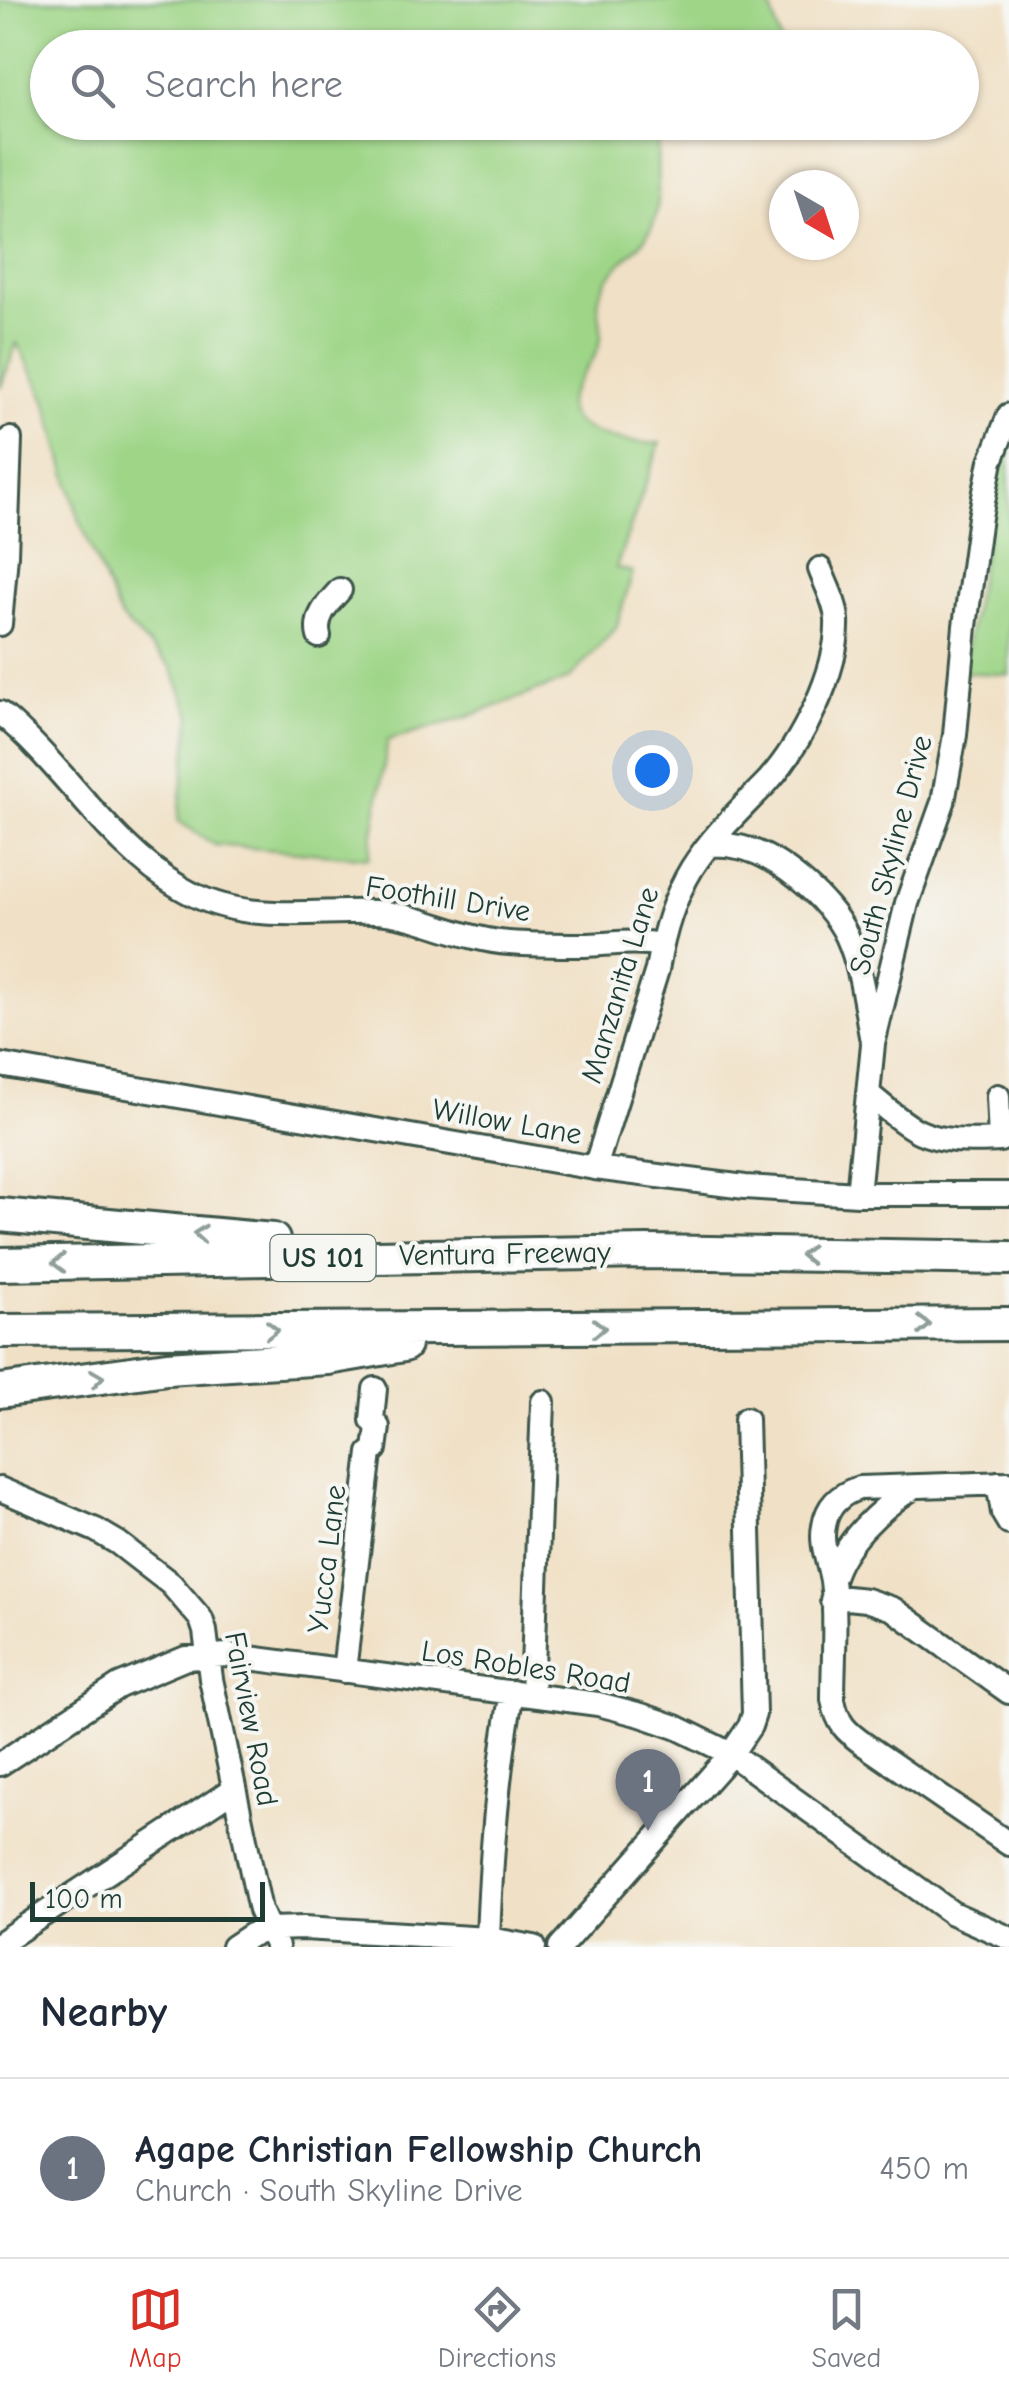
<!DOCTYPE html>
<meta charset="utf-8">
<style>
:root{--surface:#fff;--page:#f2f2f3;--text:#1f2937;--muted:#747a83;--line:#e0e1e3;--accent:#d93025}
body{margin:0;font-family:"Comic Neue",sans-serif;background:var(--page);color:var(--text)}
.compass{position:absolute;left:769px;top:170px;width:90px;height:90px;border-radius:50%;background:var(--surface);box-shadow:0 2px 8px #0004;rotate:141deg}
.scale{position:absolute;left:30px;bottom:25px;width:235px;box-sizing:border-box;padding-left:10px;border:5px solid #1f3d34;border-top:0;font-size:28px;line-height:35px;white-space:nowrap;color:#1f3d34;-webkit-text-stroke:8px #f6f6f2;paint-order:stroke}
.you{position:absolute;left:652px;top:770px;width:35px;height:35px;margin:-25px;border:8px solid #fff;border-radius:50%;background:#1a73e8;box-shadow:0 0 0 15px #1a73e833}
.badge{display:grid;place-items:center;width:65px;height:65px;border-radius:50%;background:var(--accent);color:#fff;font-size:32px;font-weight:700}
.pin{position:absolute;translate:-50% -82px;filter:drop-shadow(0 2px 5px #0008)}
.pin::after{content:'';position:absolute;top:52px;width:35px;height:30px;background:inherit;clip-path:polygon(0 0,100% 0,50% 100%)}
.list{margin:0;padding:0;list-style:none}
h2{display:flex;justify-content:space-between;align-items:center;height:130px;margin:0;padding:0 40px;font-size:42px}
h2 small{font-size:32px;font-weight:400;color:var(--muted)}
.list li{display:grid;grid-template-columns:65px 1fr auto;gap:30px;align-items:center;box-sizing:border-box;height:180px;padding:0 40px;border-top:2px solid var(--line)}
.list b{display:block;font-size:38px;white-space:nowrap}
.list p{margin:0;font-size:32px;white-space:nowrap;color:var(--muted)}
.list em{font-size:32px;font-style:normal;color:var(--muted)}
.icon{flex:none;width:55px;height:55px;fill:none;stroke:currentColor;stroke-width:2;stroke-linecap:round;stroke-linejoin:round}
.map{position:relative;flex:none;width:1009px;height:1947px;overflow:hidden}
.search{position:absolute;background:var(--surface);box-shadow:0 2px 8px #0004;left:30px;right:30px;top:30px;height:110px;display:flex;align-items:center;gap:25px;box-sizing:border-box;padding:0 35px;border-radius:55px;color:var(--muted);font-size:38px}
.sheet{height:310px;background:var(--surface)}
nav{display:flex;justify-content:space-around;align-items:center;box-sizing:border-box;height:140px;border-top:2px solid var(--line);background:var(--surface);font-size:28px;color:var(--muted)}
nav a{display:grid;justify-items:center;gap:5px}
nav .on{color:var(--accent)}
.map>svg:first-child{display:block}
.green{fill:#9ed587;stroke:#5e895e;stroke-width:2.5}
.lines{fill:none;stroke-linecap:round;stroke-linejoin:round}
.minor-casing{stroke:#3e554a;stroke-width:28}
.highway-casing{stroke:#3e554a;stroke-width:38}
.minor{stroke:#fff;stroke-width:22}
.highway{stroke:#fff;stroke-width:32}
.oneway{stroke:#8f9e9a}
.labels{text-anchor:middle;dominant-baseline:central;stroke-width:8;stroke-linejoin:round;paint-order:stroke}
.shield{fill:#f6f6f2;stroke:#60746d;stroke-width:2.5}
.shield-label{font-size:28px;font-weight:bold;fill:#1f3d34}
.street-label{font-size:30px;fill:#1f3d34;stroke:#f6f6f2}
</style>
<div class="map">
<svg width="1009" height="1947" viewBox="0 0 1009 1947">
<rect width="100%" height="100%" fill="#f6f6f2"/>
<filter id="ink" filterUnits="userSpaceOnUse"><feTurbulence type="fractalNoise" baseFrequency=".01" numOctaves="2"/><feDisplacementMap in="SourceGraphic" scale="20" xChannelSelector="R" yChannelSelector="G"/><feConvolveMatrix kernelMatrix="1 2 1 2 8 2 1 2 1" color-interpolation-filters="sRGB"/></filter>
<filter id="wash" filterUnits="userSpaceOnUse"><feTurbulence type="fractalNoise" baseFrequency=".0048" numOctaves="4" result="noise"/><feDisplacementMap in="SourceGraphic" scale="40" xChannelSelector="R" yChannelSelector="G"/><feGaussianBlur stdDeviation="2.25" result="paint"/><feColorMatrix in="noise" values="0 0 0 0 0 0 0 0 0 0 0 0 0 0 0 0 0 1.4 0 .05"/><feComposite in="paint" operator="in"/></filter>
<g filter="url(#wash)">
<rect width="100%" height="100%" fill="#f0e0c5"/>
<path class="green" d="M0,0h769l13,47 -734,1v74h618l4,6 -11,7c-5,27 3,59 -4,84 -8,28 -38,41 -51,66 -12,21 -1,30 -3,52 -3,24 -25,39 -32,61 -10,37 66,47 91,45l-44,125 17,4 -17,56 -47,51 -105,39 -76,22 -19,118 -154,-13 -37,-24 13,-106 -20,-48 -51,-50 -42,-101 -32,-116 -29,-57 -17,45z
M696,123l41,-1v1l-12,19z
M1009,415v260l-47,-3z"/>
</g>
<g filter="url(#ink)">
<g class="lines">
<defs>
<path id="minor" d="M0,624l6,-69 4,-116
M319,636c-5,-19 9,-33 21,-46
M0,713c64,52 109,133 181,175 62,37 126,22 194,24 43,2 88,28 134,31 25,2 51,2 76,2 26,-1 51,-5 76,0
M709,845c8,0 16,-1 24,1 41,5 97,53 114,90 14,31 18,67 24,100
M0,1065l595,103 150,19 113,7h151
M868,1094c16,12 34,30 52,38 24,11 54,9 80,8l-2,-44
M595,1168l62,-198c6,-36 16,-71 35,-102 21,-33 49,-59 76,-87 33,-37 71,-110 69,-161 -1,-17 -11,-35 -17,-51
M858,1194l15,-150 34,-141 36,-101 12,-67 10,-109 15,-109 11,-56 18,-46
M998,1483l5,30 6,10
M1009,1483l-150,5c-19,6 -32,18 -35,38 -4,19 5,36 8,55 5,36 1,81 1,119 5,24 12,31 32,45l144,99
M0,1489l96,41 22,13 53,41 30,35 4,12 6,48 49,231 17,37
M832,1580c11,-38 48,-71 80,-92
M832,1600l15,-2 19,2 27,9 116,83
M344,1671l26,-218 5,-4 3,-22 -6,-7 3,-31
M532,1694l11,-292
M0,1764l119,-78 67,-28 41,-3 371,49 43,11 35,12 55,27 221,159 57,25
M488,1939c3,-83 9,-165 24,-247
M0,1943l234,-154
M233,1947l18,-12 18,-6 35,-1 184,11 46,8
M560,1947l171,-193 19,-28 4,-12 -8,-295"/>
<path id="highway" d="M0,1215l273,25
M0,1264l647,-12 362,6
M0,1331l1009,-7
M0,1391l167,-23 161,-10 76,-13"/>
</defs>
<use href="#minor" class="minor-casing"/>
<use href="#highway" class="highway-casing"/>
<use href="#minor" class="minor"/>
<use href="#highway" class="highway"/>
</g>
<defs><path id="oneway-chevron" d="M-2-3.5L2.5 0L-2 3.5" fill="none" stroke-width="1.6" stroke-linecap="round" stroke-linejoin="round" transform="scale(2.5)"/></defs>
<g class="oneway">
<use href="#oneway-chevron" transform="translate(200 1234) rotate(-175)"/>
<use href="#oneway-chevron" transform="translate(807 1255) rotate(-179)"/>
<use href="#oneway-chevron" transform="translate(59 1263) rotate(179)"/>
<use href="#oneway-chevron" transform="translate(924 1325) rotate(-1)"/>
<use href="#oneway-chevron" transform="translate(599 1328) rotate(-1)"/>
<use href="#oneway-chevron" transform="translate(272 1330)"/>
<use href="#oneway-chevron" transform="translate(97 1378) rotate(-8)"/>
</g>
</g>
<g class="labels">
<rect class="shield" x="270.5" y="1235" width="105" height="46" rx="8"/>
<g class="shield-label">
<text x="323" y="1258">US 101</text>
</g>
<g class="street-label">
<text transform="translate(891 855) rotate(-75)">South Skyline Drive</text>
<text transform="translate(448 899) rotate(9)">Foothill Drive</text>
<text transform="translate(620 985) rotate(-73)">Manzanita Lane</text>
<text transform="translate(507 1122) rotate(10)">Willow Lane</text>
<text transform="translate(505 1254) rotate(-1)">Ventura Freeway</text>
<text transform="translate(327 1559) rotate(-83)">Yucca Lane</text>
<text transform="translate(526 1667) rotate(9)">Los Robles Road</text>
<text transform="translate(251 1719) rotate(79)">Fairview Road</text>
</g>
</g>
</svg>
<svg class="compass" viewBox="-18 -18 36 36"><path d="M0-13l5 13h-10z" fill="#e53935"/><path d="M0 13l5-13h-10z" fill="#747a83"/></svg>
<div class="scale">100 m</div>
<div class="you"></div>
<div class="pin badge" style="left:648px;top:1831px;background:#6b7280">1</div>
<div class="search"><svg class="icon" aria-label="search" viewBox="0 0 24 24"><circle cx="10" cy="10" r="6"/><path d="M15 15l6 6"/></svg>Search here</div>
</div>
<section class="sheet">
<h2>Nearby<small></small></h2>
<ul class="list">
<li><span class="badge" style="background:#6b7280">1</span><div><b>Agape Christian Fellowship Church</b><p>Church · South Skyline Drive</p></div><em>450 m</em></li>
</ul>
</section>
<nav>
<a class="on"><svg class="icon" aria-label="map" viewBox="0 0 24 24"><path d="M3 6l6-2 6 2 6-2v14l-6 2-6-2-6 2zM9 4v14M15 6v14"/></svg>Map</a>
<a><svg class="icon" aria-label="directions" viewBox="0 0 24 24"><path d="M12 3l9 9-9 9-9-9zM9 14v-3h6M13 9l2 2-2 2"/></svg>Directions</a>
<a><svg class="icon" aria-label="saved" viewBox="0 0 24 24"><path d="M7 4h10v16l-5-4-5 4z"/></svg>Saved</a>
</nav>
